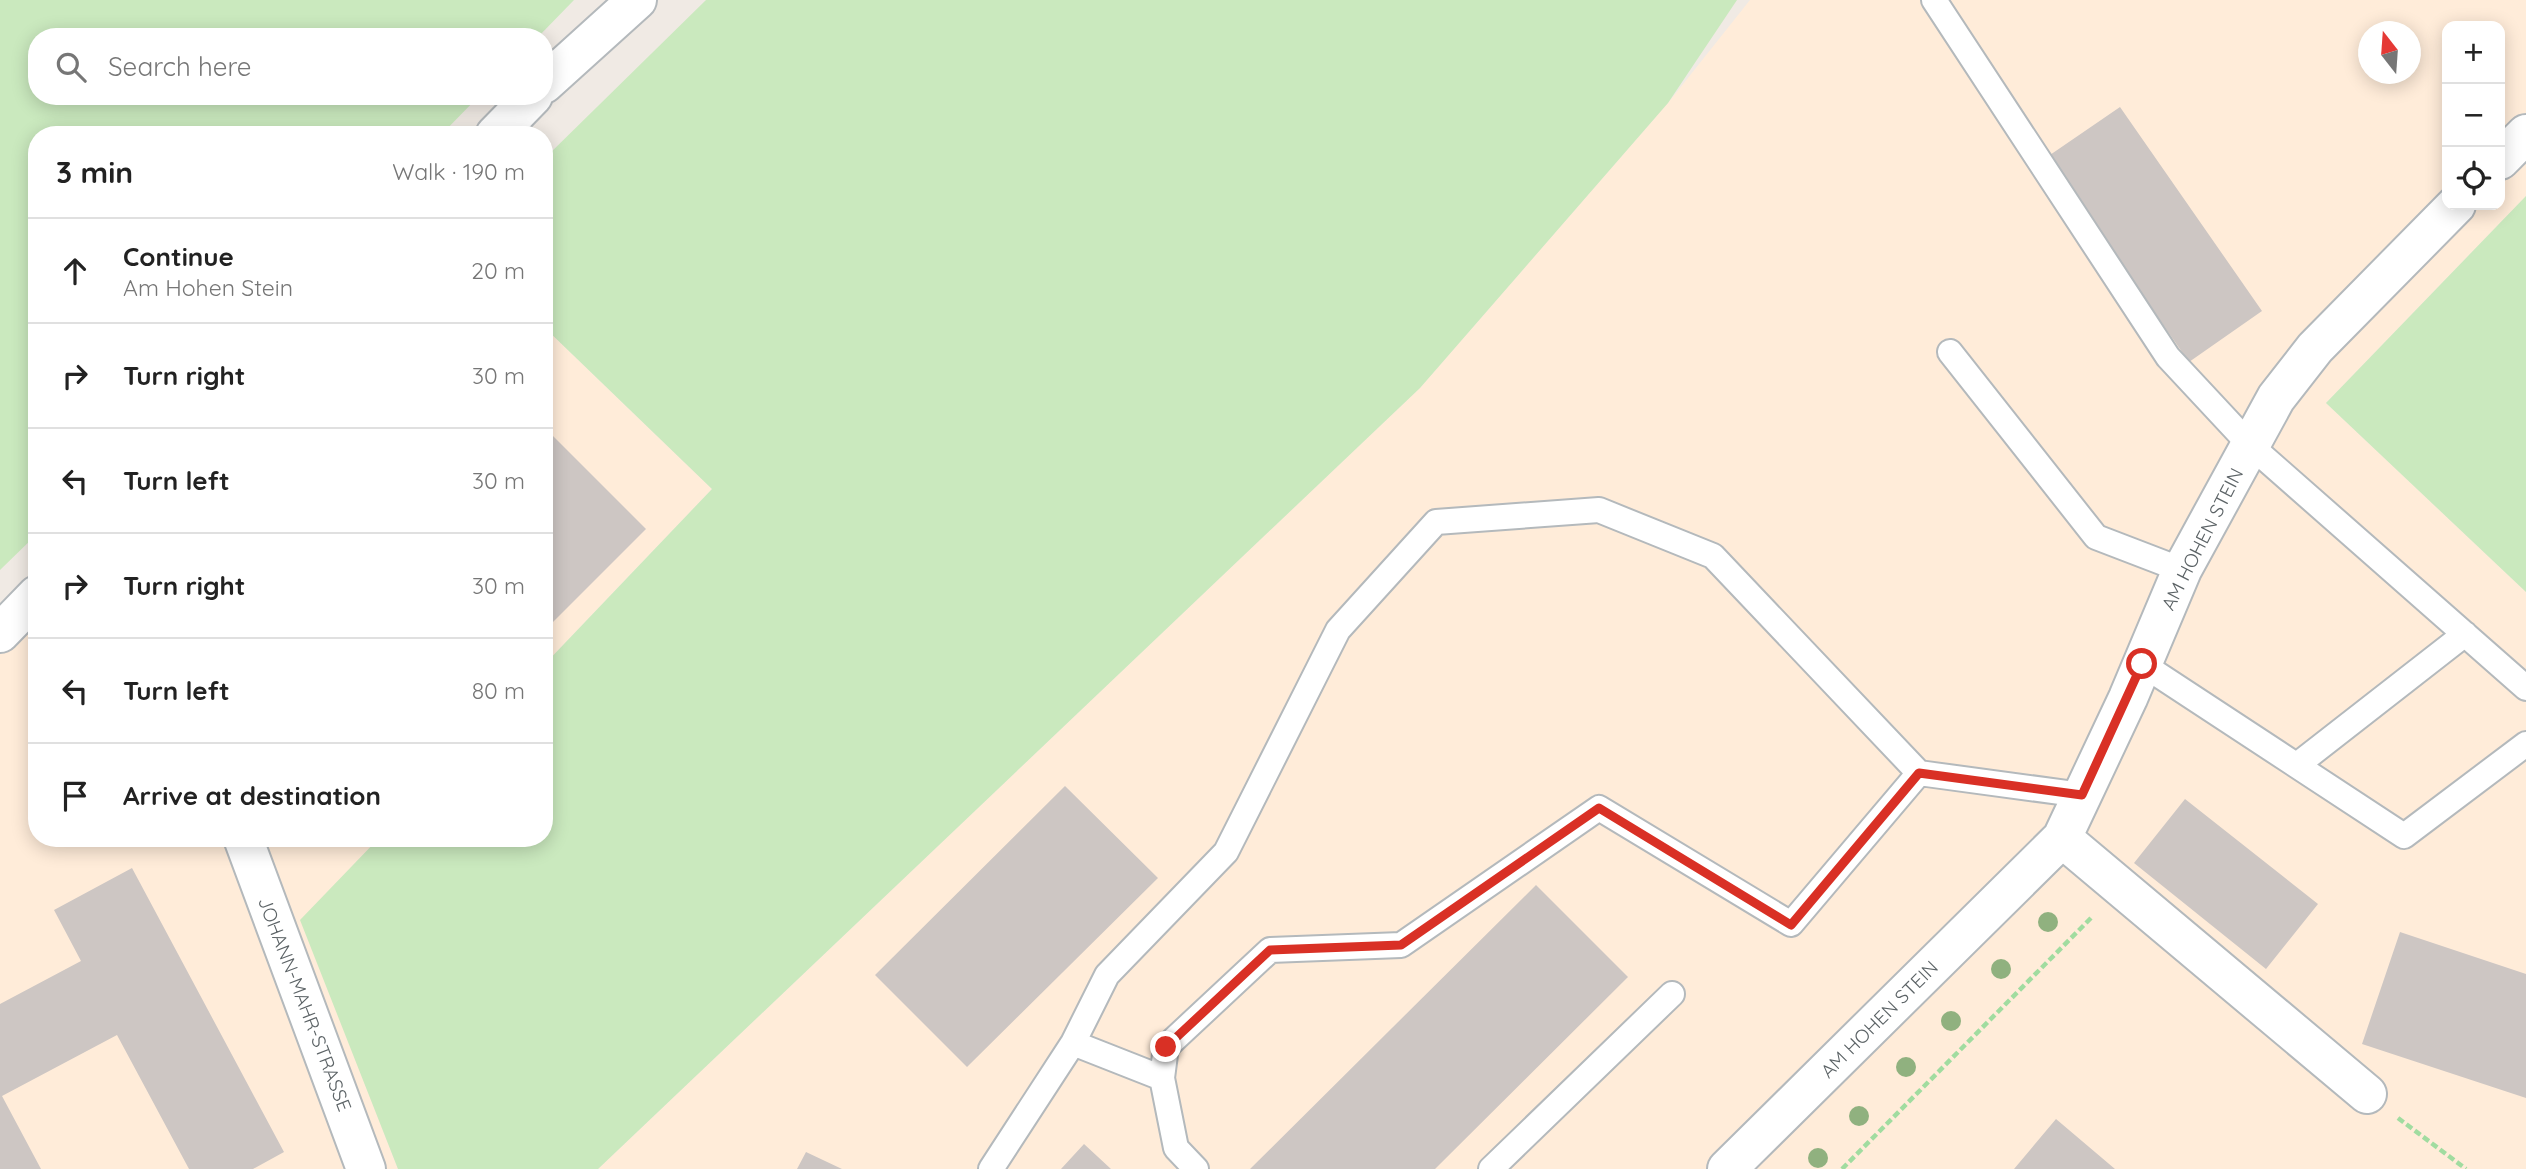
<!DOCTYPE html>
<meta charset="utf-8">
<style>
:root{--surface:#fff;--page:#f2f2f2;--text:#222;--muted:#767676;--line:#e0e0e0}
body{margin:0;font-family:Quicksand,sans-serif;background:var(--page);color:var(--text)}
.controls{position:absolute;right:21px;top:21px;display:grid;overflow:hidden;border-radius:14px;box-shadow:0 4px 18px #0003}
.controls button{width:63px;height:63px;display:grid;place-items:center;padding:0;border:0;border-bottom:2px solid var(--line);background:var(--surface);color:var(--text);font:35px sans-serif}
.compass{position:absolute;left:2358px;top:21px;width:63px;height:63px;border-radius:50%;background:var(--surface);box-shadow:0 4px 18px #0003;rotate:343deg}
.stop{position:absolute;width:21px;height:21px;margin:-16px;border:5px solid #d93025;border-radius:50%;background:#fff}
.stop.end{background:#d93025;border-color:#fff;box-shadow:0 2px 7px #0008}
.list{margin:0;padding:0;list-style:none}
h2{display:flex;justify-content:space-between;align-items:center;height:91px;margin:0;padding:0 28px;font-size:30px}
h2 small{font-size:23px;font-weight:400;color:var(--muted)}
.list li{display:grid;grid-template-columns:46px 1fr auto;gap:21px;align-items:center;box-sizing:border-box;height:105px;padding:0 28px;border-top:2px solid var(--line)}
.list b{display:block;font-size:26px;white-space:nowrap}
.list p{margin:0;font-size:23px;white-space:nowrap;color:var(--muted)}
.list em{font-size:23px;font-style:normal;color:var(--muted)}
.icon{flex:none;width:38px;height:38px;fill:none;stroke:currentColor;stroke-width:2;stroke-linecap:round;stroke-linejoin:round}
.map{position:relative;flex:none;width:2526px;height:1169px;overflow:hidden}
.search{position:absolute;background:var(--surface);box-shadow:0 4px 18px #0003;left:28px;top:28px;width:525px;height:77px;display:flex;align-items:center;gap:18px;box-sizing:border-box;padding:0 24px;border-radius:28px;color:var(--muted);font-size:26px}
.panel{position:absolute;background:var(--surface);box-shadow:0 4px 18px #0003;left:28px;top:126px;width:525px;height:721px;border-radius:28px}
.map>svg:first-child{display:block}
.commercial{fill:#ffecd9;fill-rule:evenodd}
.green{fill:#cae9be}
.building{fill:#cdc6c3}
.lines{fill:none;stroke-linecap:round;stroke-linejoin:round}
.service-casing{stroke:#b4b9bc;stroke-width:28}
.minor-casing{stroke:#b4b9bc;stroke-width:42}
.path{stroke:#a1dca0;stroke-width:4.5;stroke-dasharray:7 3.5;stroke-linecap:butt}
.service{stroke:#fff;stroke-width:24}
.minor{stroke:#fff;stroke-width:38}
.tree{fill:#90b17f}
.route{stroke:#d93025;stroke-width:9}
.labels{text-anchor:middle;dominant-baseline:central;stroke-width:6;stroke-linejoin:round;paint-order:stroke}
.street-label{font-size:19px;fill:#5c6366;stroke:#fff}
</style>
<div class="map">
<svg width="2526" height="1169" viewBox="0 0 2526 1169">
<rect width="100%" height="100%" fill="#f0eae4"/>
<path class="commercial" d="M1750,0h776v196l-200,207 200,189v577h-1928l822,-781 248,-285zM2447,26h53v179h-53zM2368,32h42v42h-42z
M544,327l168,162 -168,176z
M37,595v243h342l-78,82 97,249h-398v-555z"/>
<path class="green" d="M0,0h574l-36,37h-501v59h442l-38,39h-404v399l-37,36z
M706,0h1031l-69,103 -248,285 -822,781h-200l-98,-249 79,-82h165v-173l168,-176 -168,-162v-168z
M2526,196v396l-200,-189z"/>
<path class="building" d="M2120,107l142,204 -73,51 -142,-205z
M553,436l93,93 -102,102v-186z
M1065,786l93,92 -191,189 -92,-92z
M2185,799l133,105 -52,65 -132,-106z
M132,868l152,284 -31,17h-64l-72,-134 -115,61 39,73h-41v-165l81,-43 -27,-51z
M1536,885l92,92 -193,192h-185z
M2400,932l126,42v124l-164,-54z
M2056,1119l59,50h-101z
M1084,1144l27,25h-50z
M806,1152l36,17h-45z"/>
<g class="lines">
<defs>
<path id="service" d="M1934,0l234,357 83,89 275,242
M1950,352l146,185 86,33
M2142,664l262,172 122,-92
M2297,765l168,-131
M1162,1078l-89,-35 34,-68 119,-123 112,-222 98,-108 163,-12 114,46 206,217 163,22
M991,1169l82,-126
M1196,1169l-20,-21 -14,-70 4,-31 104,-97 131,-5 198,-137 192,116 128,-151
M1491,1169l181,-175"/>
<path id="minor" d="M544,84l93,-84
M495,135l38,-39
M2500,160l26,-26
M0,633l37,-38
M243,838l123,331
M2062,838l305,256
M1727,1169l335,-331 66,-140 54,-128 94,-172 39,-50 141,-143"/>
</defs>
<use href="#service" class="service-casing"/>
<use href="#minor" class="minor-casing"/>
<path class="path" d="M2398,1118l68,51
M1842,1169l249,-251"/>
<use href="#service" class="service"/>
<use href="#minor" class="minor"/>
</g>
<g class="tree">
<circle cx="2048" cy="922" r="10"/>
<circle cx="2001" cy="969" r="10"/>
<circle cx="1951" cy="1021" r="10"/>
<circle cx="1906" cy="1067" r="10"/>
<circle cx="1859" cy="1116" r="10"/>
<circle cx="1818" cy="1158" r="10"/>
</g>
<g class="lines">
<path class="route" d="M1166,1047l104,-97 131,-5 198,-137 192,117 128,-152 163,22 60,-131"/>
</g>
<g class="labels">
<g class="street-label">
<text transform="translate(2202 539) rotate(-63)">AM HOHEN STEIN</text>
<text transform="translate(305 1004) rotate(69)">JOHANN-MAHR-STRASSE</text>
<text transform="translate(1879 1019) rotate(-45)">AM HOHEN STEIN</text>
</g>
</g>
</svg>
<div class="controls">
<button>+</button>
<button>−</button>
<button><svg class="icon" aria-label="locate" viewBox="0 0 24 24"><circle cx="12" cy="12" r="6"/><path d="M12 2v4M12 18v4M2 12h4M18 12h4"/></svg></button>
</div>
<svg class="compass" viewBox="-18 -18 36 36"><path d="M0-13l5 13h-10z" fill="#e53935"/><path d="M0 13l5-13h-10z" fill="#767676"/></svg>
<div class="stop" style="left:2142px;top:664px"></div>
<div class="stop end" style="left:1166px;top:1047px"></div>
<div class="search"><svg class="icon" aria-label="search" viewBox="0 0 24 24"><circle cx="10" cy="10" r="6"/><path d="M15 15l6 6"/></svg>Search here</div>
<section class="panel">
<h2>3 min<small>Walk · 190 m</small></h2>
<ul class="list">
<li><svg class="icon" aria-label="ahead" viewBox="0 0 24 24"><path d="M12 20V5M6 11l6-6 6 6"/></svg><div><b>Continue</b><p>Am Hohen Stein</p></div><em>20 m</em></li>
<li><svg class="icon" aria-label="right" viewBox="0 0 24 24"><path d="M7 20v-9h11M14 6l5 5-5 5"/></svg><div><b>Turn right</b></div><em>30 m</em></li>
<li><svg class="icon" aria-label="left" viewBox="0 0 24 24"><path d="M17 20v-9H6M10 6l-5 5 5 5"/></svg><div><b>Turn left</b></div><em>30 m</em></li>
<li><svg class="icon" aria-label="right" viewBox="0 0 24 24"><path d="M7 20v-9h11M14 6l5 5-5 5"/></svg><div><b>Turn right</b></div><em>30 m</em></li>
<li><svg class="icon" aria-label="left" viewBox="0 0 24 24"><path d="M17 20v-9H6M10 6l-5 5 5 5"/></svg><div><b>Turn left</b></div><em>80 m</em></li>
<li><svg class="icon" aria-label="arrive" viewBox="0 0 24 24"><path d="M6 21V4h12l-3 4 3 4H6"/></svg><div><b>Arrive at destination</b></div></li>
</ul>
</section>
</div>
